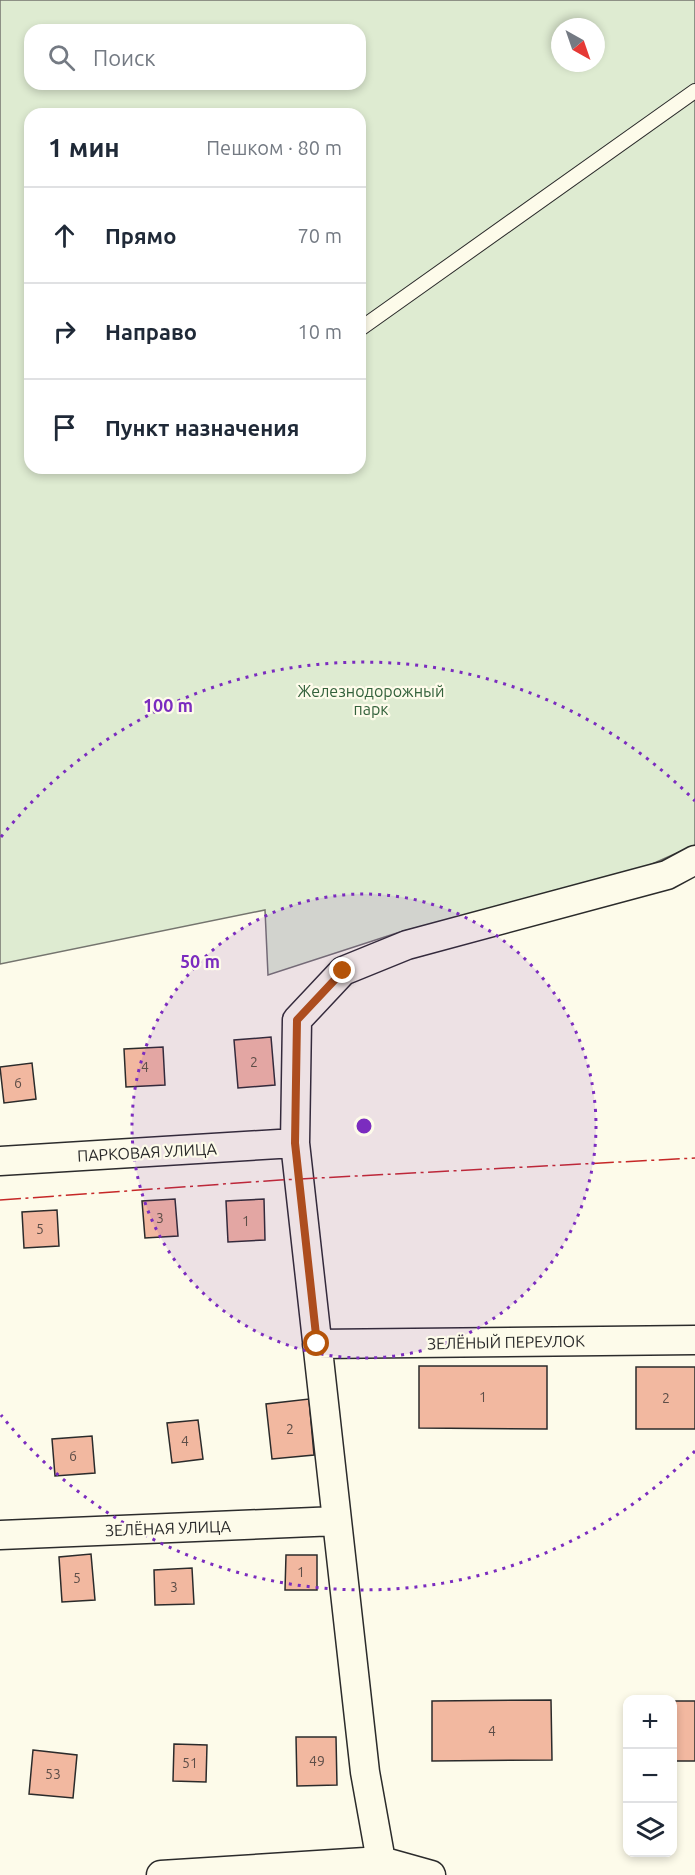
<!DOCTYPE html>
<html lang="ru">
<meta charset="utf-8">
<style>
:root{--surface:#fff;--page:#f6f6f7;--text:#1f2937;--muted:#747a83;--line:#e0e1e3}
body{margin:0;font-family:Ubuntu,sans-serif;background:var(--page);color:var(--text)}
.controls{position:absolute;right:18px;bottom:18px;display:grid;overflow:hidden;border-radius:12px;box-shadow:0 3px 9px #0003}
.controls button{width:54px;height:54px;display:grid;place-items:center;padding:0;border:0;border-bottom:2px solid var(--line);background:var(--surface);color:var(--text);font:30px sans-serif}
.compass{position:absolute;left:551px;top:18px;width:54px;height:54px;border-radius:50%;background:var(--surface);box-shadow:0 3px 9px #0003;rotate:140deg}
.stop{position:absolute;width:18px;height:18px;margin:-14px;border:4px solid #b45309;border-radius:50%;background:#fff}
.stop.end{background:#b45309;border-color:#fff;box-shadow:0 2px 6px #0008}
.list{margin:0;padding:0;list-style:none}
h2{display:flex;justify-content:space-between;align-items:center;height:78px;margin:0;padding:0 24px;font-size:26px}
h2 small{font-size:20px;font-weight:400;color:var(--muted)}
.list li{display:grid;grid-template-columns:39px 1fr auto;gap:18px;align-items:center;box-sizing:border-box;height:96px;padding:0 24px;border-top:2px solid var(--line)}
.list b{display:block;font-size:22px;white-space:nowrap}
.list em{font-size:20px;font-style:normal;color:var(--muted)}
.icon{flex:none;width:33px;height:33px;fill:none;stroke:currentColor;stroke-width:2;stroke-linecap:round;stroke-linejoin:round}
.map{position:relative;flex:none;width:695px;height:1875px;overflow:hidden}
.search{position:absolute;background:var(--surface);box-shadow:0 3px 9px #0003;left:24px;top:24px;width:342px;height:66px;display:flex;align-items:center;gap:15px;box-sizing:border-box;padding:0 21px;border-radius:18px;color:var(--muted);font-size:22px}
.panel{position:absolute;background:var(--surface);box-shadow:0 3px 9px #0003;left:24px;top:108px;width:342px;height:366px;border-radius:18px}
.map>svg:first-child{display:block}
.green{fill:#deebd1;stroke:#74746e;stroke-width:1.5;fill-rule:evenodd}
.building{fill:#f2b8a0;stroke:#2b2b2b;stroke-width:1.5}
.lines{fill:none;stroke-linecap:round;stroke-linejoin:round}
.service-casing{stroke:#2b2b2b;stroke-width:16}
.minor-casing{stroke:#2b2b2b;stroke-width:31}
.service{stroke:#fdfbea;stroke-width:14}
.minor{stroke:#fdfbea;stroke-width:28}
.power{stroke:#c62828;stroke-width:1.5;stroke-dasharray:21 4.5 3 4.5;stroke-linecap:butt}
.route{stroke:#b45309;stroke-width:8}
.ring{fill:none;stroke:#7b2cbf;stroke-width:3;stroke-dasharray:3 6}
.labels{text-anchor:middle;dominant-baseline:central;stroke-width:4.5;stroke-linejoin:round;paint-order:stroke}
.number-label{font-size:14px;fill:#5d4e48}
.park-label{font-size:16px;fill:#34623c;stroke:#fdfbea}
.street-label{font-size:16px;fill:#2b2b2b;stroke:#fdfbea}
.centre{fill:#7b2cbf;stroke:#fdfbea;stroke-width:3}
.ring-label{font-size:18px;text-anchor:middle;font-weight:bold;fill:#7b2cbf;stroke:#fdfbea;stroke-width:4.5;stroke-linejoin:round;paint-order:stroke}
</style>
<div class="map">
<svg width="695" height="1875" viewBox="0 0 695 1875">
<rect width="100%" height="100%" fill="#fdfbea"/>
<path class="green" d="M0,0h695v845l-70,31 -225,56 -132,43 -3,-65 -265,54zM560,27h36v36h-36zM30,30h330v54h-330zM30,114h330v354h-330z"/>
<path class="building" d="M271,1037l4,48 -37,3 -4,-48z
M163,1047l2,38 -39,2 -2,-38z
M32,1063l4,36 -32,4 -4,-36z
M175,1199l3,37 -33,2 -3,-37z
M264,1199l1,41 -37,2 -2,-41z
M57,1210l2,36 -35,2 -2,-36z
M419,1366h128v63l-128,-1z
M636,1367h59v62h-59z
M309,1399l5,56 -42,4 -6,-55z
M198,1420l5,39 -31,4 -5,-40z
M92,1436l3,37 -40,3 -3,-37z
M91,1554l4,46 -33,2 -3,-45z
M286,1555h31v35h-32z
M192,1568l2,36 -39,1 -1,-35z
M551,1700l1,60 -120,1v-60z
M672,1701h23v60h-23z
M296,1737h40l1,48 -40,1z
M174,1744l33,1 -1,37 -33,-1z
M33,1750l44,5 -4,43 -44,-4z"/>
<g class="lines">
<defs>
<path id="service" d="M360,329l335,-238"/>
<path id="minor" d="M0,1161l295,-18
M317,1344l378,-4
M0,1535l337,-14
M381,1861l-16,-89 -70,-629 2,-123 46,-49 64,-26 260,-70 28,-15
M161,1875l220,-14 50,14"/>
</defs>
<use href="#service" class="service-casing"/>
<use href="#minor" class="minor-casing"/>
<use href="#service" class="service"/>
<use href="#minor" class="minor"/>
<path class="power" d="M0,1200l280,-20 415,-22"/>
</g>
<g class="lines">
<path class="route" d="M317,1344l-22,-201 2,-123 46,-49"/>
</g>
<circle cx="364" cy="1126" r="232" fill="#7b2cbf" fill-opacity=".12"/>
<g class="ring">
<circle cx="364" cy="1126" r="232"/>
<path d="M695 1451A464 464 0 0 1 1 1415M1 837A464 464 0 0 1 695 801"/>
</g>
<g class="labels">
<g class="number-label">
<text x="254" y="1062">2</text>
<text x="145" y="1067">4</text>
<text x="18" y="1083">6</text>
<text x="160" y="1218">3</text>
<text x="246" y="1221">1</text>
<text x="40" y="1229">5</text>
<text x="483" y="1397">1</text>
<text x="666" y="1398">2</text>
<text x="290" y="1429">2</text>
<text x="185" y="1441">4</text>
<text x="73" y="1456">6</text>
<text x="301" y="1572">1</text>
<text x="77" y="1578">5</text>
<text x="174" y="1587">3</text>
<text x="492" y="1731">4</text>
<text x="317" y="1761">49</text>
<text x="190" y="1763">51</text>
<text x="53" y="1774">53</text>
</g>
<g class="park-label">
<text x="371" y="691">Железнодорожный<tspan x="371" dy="18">парк</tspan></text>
</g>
<g class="street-label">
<text transform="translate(147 1152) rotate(-3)">ПАРКОВАЯ УЛИЦА</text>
<text transform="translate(506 1342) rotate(-1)">ЗЕЛЁНЫЙ ПЕРЕУЛОК</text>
<text transform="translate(168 1528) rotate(-2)">ЗЕЛЁНАЯ УЛИЦА</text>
</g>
</g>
<circle cx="364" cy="1126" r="9" class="centre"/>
<g class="ring-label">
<text x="168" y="712">100 m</text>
<text x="200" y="968">50 m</text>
</g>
</svg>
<div class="controls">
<button>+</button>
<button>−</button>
<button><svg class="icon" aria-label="layers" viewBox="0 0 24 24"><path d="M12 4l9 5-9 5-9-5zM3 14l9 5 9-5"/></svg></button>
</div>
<svg class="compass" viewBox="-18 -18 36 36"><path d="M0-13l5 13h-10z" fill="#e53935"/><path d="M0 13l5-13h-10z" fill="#747a83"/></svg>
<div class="stop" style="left:317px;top:1344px"></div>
<div class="stop end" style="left:343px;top:971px"></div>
<div class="search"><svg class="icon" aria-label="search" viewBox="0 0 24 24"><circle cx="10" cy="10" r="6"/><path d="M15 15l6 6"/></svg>Поиск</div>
<section class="panel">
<h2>1 мин<small>Пешком · 80 m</small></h2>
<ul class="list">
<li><svg class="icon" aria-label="ahead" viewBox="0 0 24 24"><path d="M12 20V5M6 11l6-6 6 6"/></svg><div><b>Прямо</b></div><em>70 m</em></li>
<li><svg class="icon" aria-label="right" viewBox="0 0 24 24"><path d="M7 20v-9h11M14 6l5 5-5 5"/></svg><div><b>Направо</b></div><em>10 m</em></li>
<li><svg class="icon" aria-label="arrive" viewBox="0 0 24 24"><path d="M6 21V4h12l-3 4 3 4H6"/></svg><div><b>Пункт назначения</b></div></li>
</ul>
</section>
</div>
